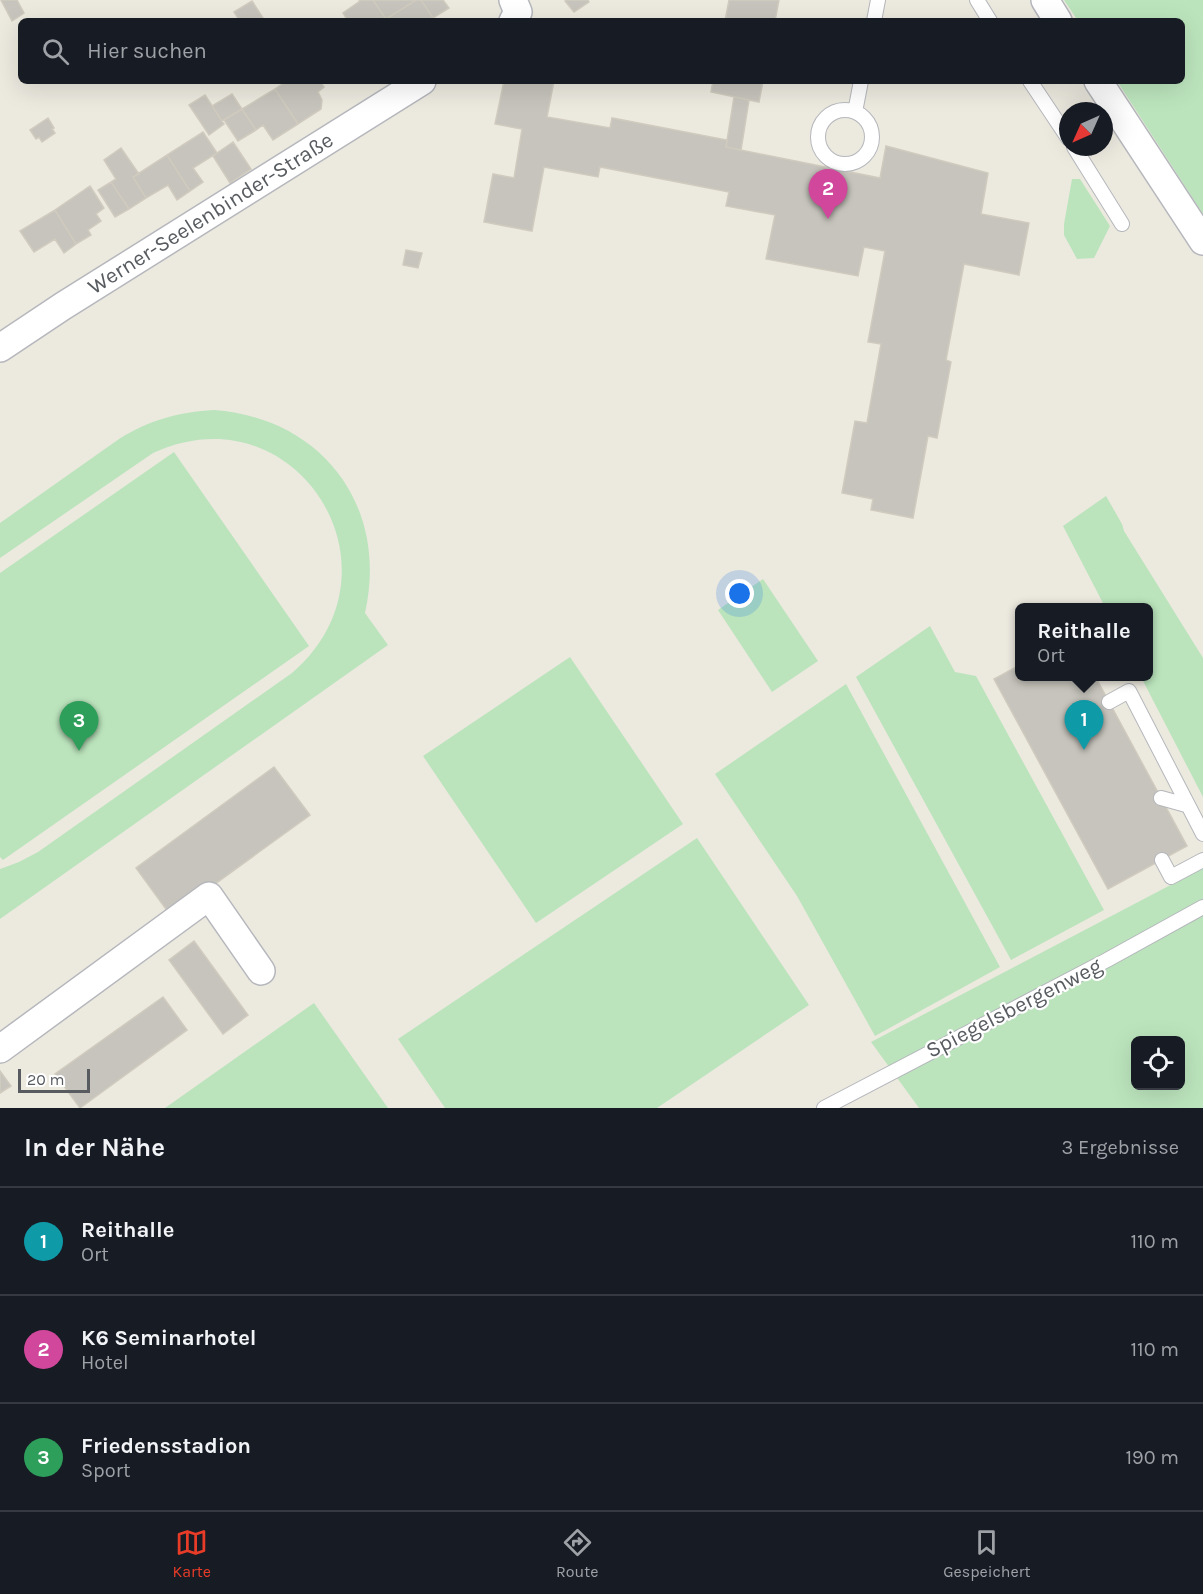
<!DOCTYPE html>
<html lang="de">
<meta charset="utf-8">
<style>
:root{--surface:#171b24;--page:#242831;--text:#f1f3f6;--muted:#9ea1a6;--line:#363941;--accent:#e93c28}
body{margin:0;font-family:Karla,sans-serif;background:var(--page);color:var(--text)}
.controls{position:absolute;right:18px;bottom:18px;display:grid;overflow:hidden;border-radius:9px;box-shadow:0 6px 24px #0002}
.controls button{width:54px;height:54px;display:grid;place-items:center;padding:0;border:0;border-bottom:2px solid var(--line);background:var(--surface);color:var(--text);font:30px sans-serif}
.compass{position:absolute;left:1059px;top:102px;width:54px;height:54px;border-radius:50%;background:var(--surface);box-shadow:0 6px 24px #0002;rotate:225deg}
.scale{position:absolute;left:18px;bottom:15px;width:72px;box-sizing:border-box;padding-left:6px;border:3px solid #585c60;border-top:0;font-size:16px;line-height:21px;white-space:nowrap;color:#585c60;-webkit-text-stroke:4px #fff;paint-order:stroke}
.you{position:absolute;left:740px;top:594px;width:21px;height:21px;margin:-15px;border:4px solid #fff;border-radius:50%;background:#1a73e8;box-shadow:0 0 0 9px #1a73e833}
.badge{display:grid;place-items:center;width:39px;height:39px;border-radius:50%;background:var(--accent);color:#fff;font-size:20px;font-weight:700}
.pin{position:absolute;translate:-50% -50px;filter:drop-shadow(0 2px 3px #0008)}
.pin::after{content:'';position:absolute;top:32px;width:21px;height:18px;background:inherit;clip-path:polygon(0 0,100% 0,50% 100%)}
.popup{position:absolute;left:1015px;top:603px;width:138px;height:78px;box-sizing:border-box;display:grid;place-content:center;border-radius:9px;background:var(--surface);filter:drop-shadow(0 2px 4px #0005);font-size:20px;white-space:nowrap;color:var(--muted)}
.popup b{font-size:22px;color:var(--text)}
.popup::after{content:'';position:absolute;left:50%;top:100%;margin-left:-12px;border:12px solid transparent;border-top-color:var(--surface)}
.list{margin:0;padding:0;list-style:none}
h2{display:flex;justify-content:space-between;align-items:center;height:78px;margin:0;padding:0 24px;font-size:26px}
h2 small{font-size:20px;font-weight:400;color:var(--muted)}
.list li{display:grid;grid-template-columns:39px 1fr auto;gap:18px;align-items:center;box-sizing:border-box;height:108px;padding:0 24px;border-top:2px solid var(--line)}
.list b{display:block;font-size:22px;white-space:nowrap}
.list p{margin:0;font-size:20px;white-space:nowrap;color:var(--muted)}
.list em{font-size:20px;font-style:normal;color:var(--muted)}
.icon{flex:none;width:33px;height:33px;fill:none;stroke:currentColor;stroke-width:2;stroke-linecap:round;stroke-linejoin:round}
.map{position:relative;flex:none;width:1203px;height:1108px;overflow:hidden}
.search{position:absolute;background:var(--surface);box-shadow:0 6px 24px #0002;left:18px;right:18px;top:18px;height:66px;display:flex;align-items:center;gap:15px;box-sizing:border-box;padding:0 21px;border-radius:9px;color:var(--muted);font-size:22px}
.sheet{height:402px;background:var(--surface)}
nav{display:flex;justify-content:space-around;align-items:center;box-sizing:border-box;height:84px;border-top:2px solid var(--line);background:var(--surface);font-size:16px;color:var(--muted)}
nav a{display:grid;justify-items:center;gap:3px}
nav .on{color:var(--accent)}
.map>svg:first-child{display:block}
.green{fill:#bbe4bc;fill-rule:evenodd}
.building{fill:#c6c4bc;stroke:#d0cbbe;stroke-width:1.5}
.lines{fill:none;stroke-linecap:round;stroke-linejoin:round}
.service-casing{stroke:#b5b7bc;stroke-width:16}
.minor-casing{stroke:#b5b7bc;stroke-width:30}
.service{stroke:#fff;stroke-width:14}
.minor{stroke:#fff;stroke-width:27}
.labels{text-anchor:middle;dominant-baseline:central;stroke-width:4.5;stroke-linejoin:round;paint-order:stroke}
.street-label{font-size:22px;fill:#585c60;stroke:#fff}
</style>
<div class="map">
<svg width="1203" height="1108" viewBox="0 0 1203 1108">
<rect width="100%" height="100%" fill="#ece9df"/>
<path class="green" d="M1064,0h139v214l-86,-133h65v-60h-104z
M1072,179h8l30,47 -16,32 -17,1 -13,-24v-11z
M214,410c108,8 175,96 151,203l23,32 -388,274v-50l19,-7 19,-10 254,-179c120,-104 3,-286 -139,-220l-153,105v-35l119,-84c30,-19 60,-27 95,-29z
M174,452l135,194 -306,214 -3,-3v-284z
M1106,496l16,28 2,7 79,127v139l-62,-120 7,-1v-68l-43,-1 -42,-81z
M763,579l55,82 -46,31 -54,-82z
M930,626l25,46 21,4 128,234 -93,50 -155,-283z
M570,657l113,167 -147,99 -113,-167z
M846,684l154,283 -125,69 -78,-140 -82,-122z
M697,838l112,167 -152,103h-212l-47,-69z
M1203,868v240h-284l-48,-66zM1136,1040h44v46h-44z
M314,1003l74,105h-223z"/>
<path class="building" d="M1,0h16l7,13 -12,8z
M359,0h14l13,19 -3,2h-35l-5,-8 17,-12z
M373,0h43l-30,19z
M416,0h5l12,18 -4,3h-41l-2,-2z
M421,0h22l6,8 -16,10z
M566,0h22l1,2 -15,10 -9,-11z
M729,0h50l-4,21h-50z
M252,1l11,17 -5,3h-18l-6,-9z
M287,81h33l4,6 -6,5 4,8 -1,9 -23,15 -23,-35z
M504,81h50l-7,36 63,11 2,-10 115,22 -1,7 154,31 6,-32 102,27 -7,41 48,9 -10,52 -55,-11 -18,96 5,2 -14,76 -9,-2 -15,82 -42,-8 2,-11 -31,-6 13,-72 12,2 14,-79 -13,-2 17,-91 -21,-4 -6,29 -92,-17 9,-44 -49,-9 3,-14 -129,-25 -2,10 -54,-10 -12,64 -48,-9 9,-48 21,4 8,-49 -27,-5z
M713,81h50l-4,21 -48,-10z
M275,89l23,35 -25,16 -10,-15 -7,5 -14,-21z
M232,94l10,15 -20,12 -10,-15z
M205,95l19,29 -15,11 -20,-30z
M734,97l15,3 -8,50 -15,-3z
M242,109l14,21 -18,11 -14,-21z
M48,118l6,10 -2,1 3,4 -13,9 -3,-5 -3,2 -6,-9z
M203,132l14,21 -24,15 10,14 -13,9 -23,-36z
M233,142l18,27 -21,14 -17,-27z
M121,148l18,26 -6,3 13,21 -17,11 -18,-27 5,-3 -12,-19z
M167,155l23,36 -13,9 -9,-15 -22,13 -13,-21z
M111,182l18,27 -14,8 -17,-27z
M90,186l14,22 -8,6 5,7 -13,9 3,5 -15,9 -21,-34z
M55,210l21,34 -12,9 -9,-14 -21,13 -14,-21z
M406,250l16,3 -4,15 -15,-3z
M1020,665v11h75l92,170 -79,43 -114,-210z
M274,767l36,48 -139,101 -35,-48z
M194,941l54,74 -25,19 -54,-74z
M163,997l24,33 -107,78 -25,-34z
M0,1071l11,15 -11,7z"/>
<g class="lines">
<defs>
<path id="service" d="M977,0l13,21
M874,21l4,-21
M1030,81l38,57
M818 137a27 27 0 1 1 54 0a27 27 0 1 1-54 0Z
M855,112l6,-31
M1074,147l48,77
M1109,702l20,-11 74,143
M1161,798l25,7
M1162,860l9,17 32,-17
M824,1108l283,-148 96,-53"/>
<g id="minor">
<path d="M1045,0l13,21"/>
<path d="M513,21l5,-9 -5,-12"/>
<path d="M1098,81l105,160"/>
<path id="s1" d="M0,348l63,-42 359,-225"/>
<path d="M0,1049l209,-153 52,75"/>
</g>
</defs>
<use href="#service" class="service-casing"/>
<use href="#minor" class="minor-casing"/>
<use href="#service" class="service"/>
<use href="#minor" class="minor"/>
</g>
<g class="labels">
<g class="street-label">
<text stroke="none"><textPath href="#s1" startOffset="250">Werner-Seelenbinder-Straße</textPath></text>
<text transform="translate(1014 1008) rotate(-27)">Spiegelsbergenweg</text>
</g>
</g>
</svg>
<div class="controls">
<button><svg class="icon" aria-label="locate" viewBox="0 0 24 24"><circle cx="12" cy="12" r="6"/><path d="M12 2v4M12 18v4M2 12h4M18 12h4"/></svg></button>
</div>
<svg class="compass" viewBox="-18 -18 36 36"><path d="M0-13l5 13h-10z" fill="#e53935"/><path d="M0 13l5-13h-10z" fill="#9ea1a6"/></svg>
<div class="scale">20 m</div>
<div class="you"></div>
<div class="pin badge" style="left:1084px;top:750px;background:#0f9aa8">1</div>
<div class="popup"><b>Reithalle</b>Ort</div>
<div class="pin badge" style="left:828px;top:219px;background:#d1479c">2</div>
<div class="pin badge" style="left:79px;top:751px;background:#2e9e5b">3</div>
<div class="search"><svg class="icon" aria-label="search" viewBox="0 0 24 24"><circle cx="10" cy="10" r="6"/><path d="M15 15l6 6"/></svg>Hier suchen</div>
</div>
<section class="sheet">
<h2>In der Nähe<small>3 Ergebnisse</small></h2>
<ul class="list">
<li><span class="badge" style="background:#0f9aa8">1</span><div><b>Reithalle</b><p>Ort</p></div><em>110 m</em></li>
<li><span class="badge" style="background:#d1479c">2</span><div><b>K6 Seminarhotel</b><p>Hotel</p></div><em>110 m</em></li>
<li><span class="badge" style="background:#2e9e5b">3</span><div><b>Friedensstadion</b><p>Sport</p></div><em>190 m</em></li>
</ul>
</section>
<nav>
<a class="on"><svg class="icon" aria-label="map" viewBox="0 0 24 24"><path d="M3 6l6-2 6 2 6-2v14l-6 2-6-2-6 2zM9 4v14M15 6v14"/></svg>Karte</a>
<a><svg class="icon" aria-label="directions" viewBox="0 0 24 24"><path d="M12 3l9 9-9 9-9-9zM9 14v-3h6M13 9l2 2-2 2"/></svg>Route</a>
<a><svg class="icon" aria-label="saved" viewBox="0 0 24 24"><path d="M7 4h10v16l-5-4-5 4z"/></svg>Gespeichert</a>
</nav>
